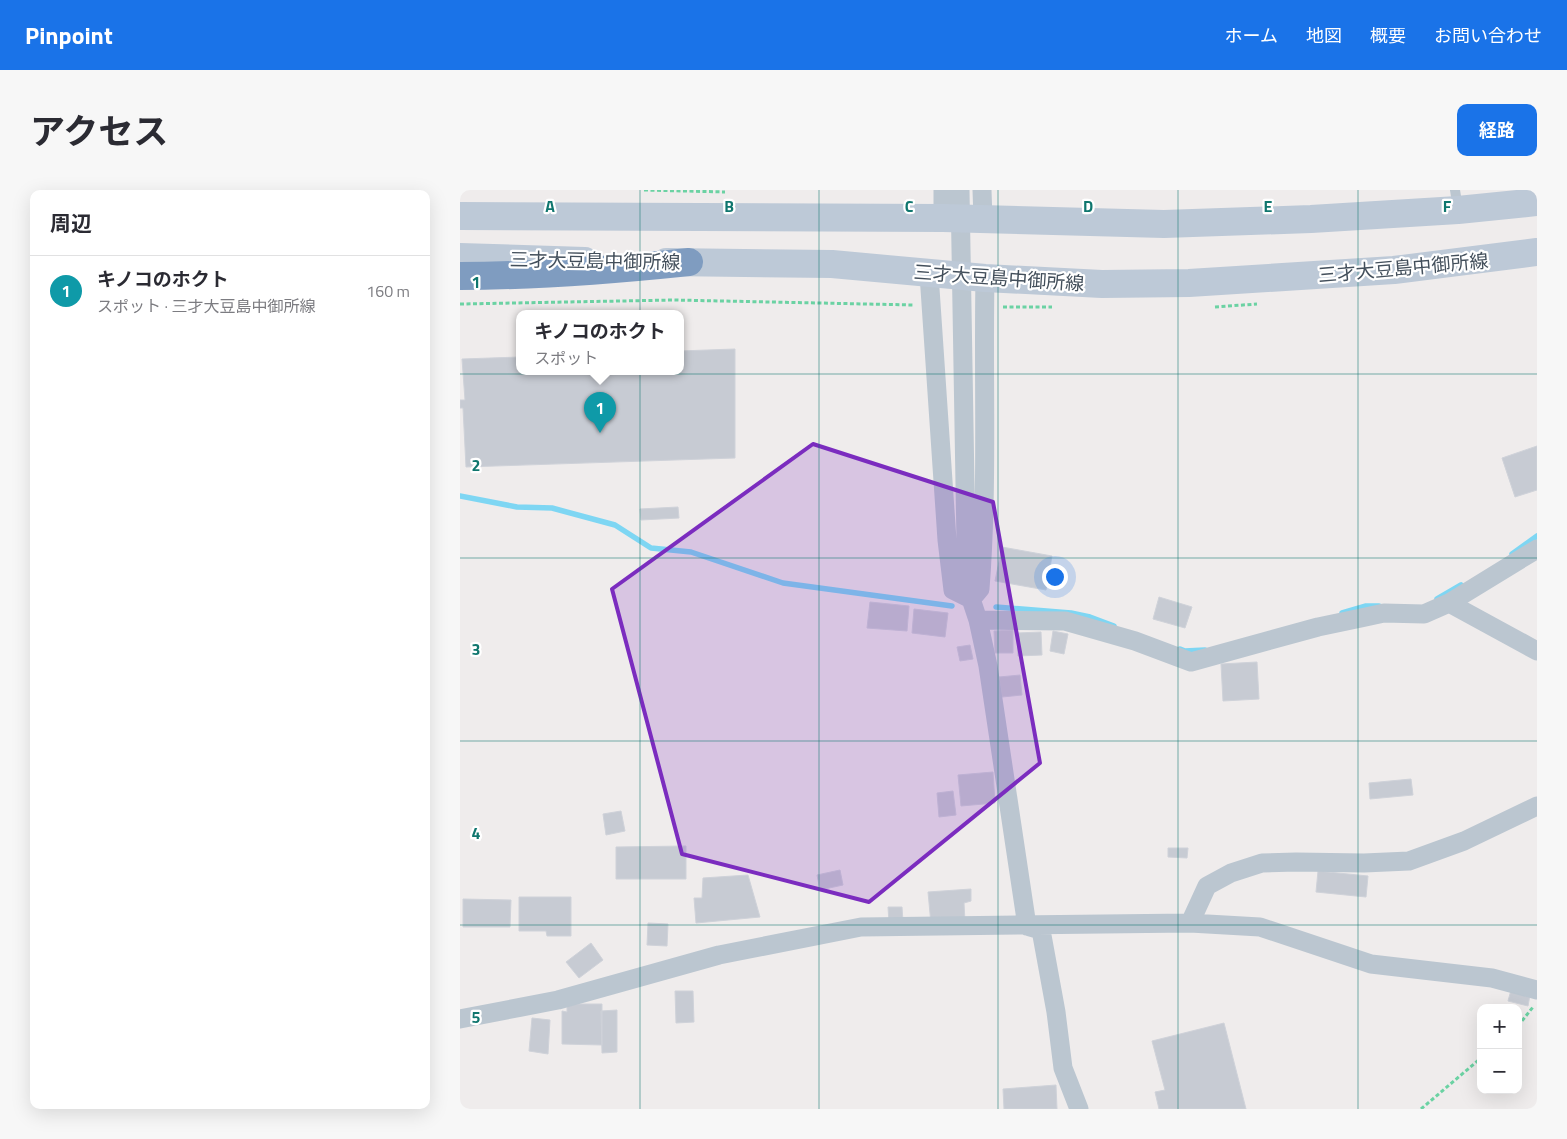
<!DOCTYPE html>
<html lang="ja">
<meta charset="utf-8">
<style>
:root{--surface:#fff;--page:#f7f7f7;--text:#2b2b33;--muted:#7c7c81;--line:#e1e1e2;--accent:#1a73e8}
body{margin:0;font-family:"Titillium Web","Noto Sans JP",sans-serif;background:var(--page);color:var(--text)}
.controls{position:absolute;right:15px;bottom:15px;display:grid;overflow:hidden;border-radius:10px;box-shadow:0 5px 20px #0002}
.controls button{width:45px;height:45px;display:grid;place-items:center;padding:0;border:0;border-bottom:1px solid var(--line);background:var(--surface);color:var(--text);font:25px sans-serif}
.you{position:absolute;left:594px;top:386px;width:18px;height:18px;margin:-12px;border:4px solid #fff;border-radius:50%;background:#1a73e8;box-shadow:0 0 0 8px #1a73e833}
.badge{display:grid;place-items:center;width:32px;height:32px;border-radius:50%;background:var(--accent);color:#fff;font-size:16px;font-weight:700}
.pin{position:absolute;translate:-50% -41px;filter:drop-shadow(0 1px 2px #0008)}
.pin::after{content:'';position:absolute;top:26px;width:18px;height:15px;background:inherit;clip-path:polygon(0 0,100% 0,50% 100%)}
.popup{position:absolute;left:56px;top:120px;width:168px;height:65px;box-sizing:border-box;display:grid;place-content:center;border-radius:10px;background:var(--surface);filter:drop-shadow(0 1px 4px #0005);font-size:16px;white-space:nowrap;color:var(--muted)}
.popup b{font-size:19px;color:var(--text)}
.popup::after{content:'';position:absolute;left:50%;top:100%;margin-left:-10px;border:10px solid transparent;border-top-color:var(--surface)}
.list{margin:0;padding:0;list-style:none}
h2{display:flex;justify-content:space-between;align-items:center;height:65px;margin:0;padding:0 20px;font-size:21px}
h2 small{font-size:16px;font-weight:400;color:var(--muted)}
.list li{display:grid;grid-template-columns:32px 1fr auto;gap:15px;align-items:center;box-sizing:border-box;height:70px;padding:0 20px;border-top:1px solid var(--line)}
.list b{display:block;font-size:19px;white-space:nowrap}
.list p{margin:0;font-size:16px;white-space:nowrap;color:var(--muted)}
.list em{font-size:16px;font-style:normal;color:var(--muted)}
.map{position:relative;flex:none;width:1077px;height:919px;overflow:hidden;border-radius:10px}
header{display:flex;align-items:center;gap:30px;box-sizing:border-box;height:70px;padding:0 25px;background:var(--accent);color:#fff}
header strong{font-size:24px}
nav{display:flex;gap:28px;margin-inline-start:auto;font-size:18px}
.intro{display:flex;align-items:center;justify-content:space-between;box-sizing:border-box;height:120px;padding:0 30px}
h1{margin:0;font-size:35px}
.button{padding:12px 22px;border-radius:10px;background:var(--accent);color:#fff;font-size:18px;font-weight:700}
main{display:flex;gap:30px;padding:0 30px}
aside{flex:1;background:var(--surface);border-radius:10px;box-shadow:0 5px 20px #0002}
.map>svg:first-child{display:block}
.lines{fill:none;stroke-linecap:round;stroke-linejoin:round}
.stream{stroke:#7ed6f3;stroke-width:5.5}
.building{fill:#c7cbd3;stroke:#cfd2d9}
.path{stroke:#6bd2a3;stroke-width:3;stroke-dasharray:4 2.5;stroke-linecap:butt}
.lane{stroke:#bbc6d0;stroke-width:10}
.street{stroke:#bbc6d0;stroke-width:19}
.secondary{stroke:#bdc9d7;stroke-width:28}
.highway{stroke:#7f9cc0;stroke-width:28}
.marked{fill:#7b2cbf;fill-opacity:0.2;stroke:#7b2cbf;stroke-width:4;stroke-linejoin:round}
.grid{fill:none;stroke:#0f766e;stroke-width:1;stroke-opacity:0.55}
.labels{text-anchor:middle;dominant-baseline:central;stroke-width:4.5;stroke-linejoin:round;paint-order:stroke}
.street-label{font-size:19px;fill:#434f5b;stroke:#fff}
.grid-label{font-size:16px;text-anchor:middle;font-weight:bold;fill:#0f766e;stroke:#fff;stroke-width:4.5;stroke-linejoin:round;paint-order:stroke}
</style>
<header>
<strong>Pinpoint</strong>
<nav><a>ホーム</a><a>地図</a><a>概要</a><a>お問い合わせ</a></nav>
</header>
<div class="intro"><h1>アクセス</h1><a class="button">経路</a></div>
<main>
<aside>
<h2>周辺<small></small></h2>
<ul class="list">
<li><span class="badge" style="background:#0f9aa8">1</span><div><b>キノコのホクト</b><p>スポット · 三才大豆島中御所線</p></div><em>160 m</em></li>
</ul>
</aside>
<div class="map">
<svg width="1077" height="919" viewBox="0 0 1077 919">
<rect width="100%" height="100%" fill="#efecec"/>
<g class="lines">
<path class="stream" d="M0,306l57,11 35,1 63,17 36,23 40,4 92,31 169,23
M1052,364l25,-18
M977,409l24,-14
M536,417l75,6 19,4 24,9
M882,423l24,-7h13
M720,459l5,2 20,-1"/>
</g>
<path class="building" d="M275,159v109l-269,9 -3,-59h-3v-8h5l-3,-41 58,-2v15h160v-21z
M1077,256v44l-22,7 -13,-39z
M218,317l1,11 -38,2 -1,-11z
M542,357l50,9 -6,34 -51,-9z
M699,407l33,10 -7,21 -32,-9z
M410,412l39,4 -2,25 -40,-3z
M454,419l34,4 -3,24 -33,-4z
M553,440v23h-18l-1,-22z
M593,441l15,3 -4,20 -14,-3z
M581,442l1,23 -24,1 -1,-23z
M510,455l3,14 -13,2 -3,-14z
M797,472l2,37 -36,2 -2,-37z
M560,485l2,20 -20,2 -3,-20z
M533,582l2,31 -34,3 -3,-31z
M951,589l2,16 -43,4 -1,-16z
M493,601l3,24 -17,2 -2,-24z
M161,621l4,20 -19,4 -3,-21z
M226,656v33h-70v-32z
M708,658h20l-1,10 -19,-1z
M380,680l3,15 -23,5 -3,-15z
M858,681l50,5 -2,21 -50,-5z
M288,685l12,42 -64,6 -2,-25h8l1,-20z
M511,699v12l-7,2 1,19 -34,2 -3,-32z
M59,707h52v39h-24l-1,-5h-27z
M3,709l48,1 -1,27h-47z
M428,717h14l1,15 -14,1z
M188,733l20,1 -1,22 -20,-1z
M131,753l12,17 -24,18 -13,-16z
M1051,800l19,5 -2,11 -20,-5z
M215,801h18l1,31 -18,1z
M107,814h35v41l-40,-1v-33l5,1z
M157,820v42l-15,1 -1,-42z
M72,828l18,2 -2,34 -19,-3z
M764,833l22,86h-87l-4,-17 10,-2 -13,-49z
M596,895l1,24h-53l-1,-20z"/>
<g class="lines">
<path class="path" d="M184,0l81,2
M0,114l214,-4 240,5
M543,117h49
M755,117l42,-3
M1058,836l15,-19
M961,919l60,-51"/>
<path class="lane" d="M995,0l3,19"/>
<path class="street" d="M483,0v28
M500,0l6,353 5,56 7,21 10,46 39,260
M522,0l1,30
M469,84l18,266 6,50 18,9
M515,405l5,-6c8,-103 3,-207 5,-311
M989,413l88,48
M518,430l87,1 70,20 56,21 127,-35 43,-9 23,-5 40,1 25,-11 88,-54
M730,733l17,-37 24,-13 31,-10 34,-1 68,1 45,-2 55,-20 73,-35
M567,736l14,4 15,82 7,56 16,41
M0,829l98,-19 161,-45 142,-28 329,-4 70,4 111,37 121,14 45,12"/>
<path class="secondary" d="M0,26l483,2 221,6 147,-5 147,-9 79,-8
M0,67l125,4
M206,72l166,2 153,14 117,6 87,-1 205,-13 143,-18"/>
<path class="highway" d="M0,86c77,0 152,-6 229,-14"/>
</g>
<path class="marked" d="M353,254l180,58 47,261 -171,139 -187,-48 -70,-265z"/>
<path class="grid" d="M180,0v919M359,0v919M538,0v919M718,0v919M898,0v919M0,184h1077M0,368h1077M0,551h1077M0,735h1077"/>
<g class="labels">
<g class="street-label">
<text transform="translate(135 70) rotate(1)">三才大豆島中御所線</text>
<text transform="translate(943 77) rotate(-5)">三才大豆島中御所線</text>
<text transform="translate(539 87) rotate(4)">三才大豆島中御所線</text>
</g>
</g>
<g class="grid-label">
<text x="90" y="22">A</text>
<text x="269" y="22">B</text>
<text x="449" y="22">C</text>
<text x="628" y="22">D</text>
<text x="808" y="22">E</text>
<text x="987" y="22">F</text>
<text x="16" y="98">1</text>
<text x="16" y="281">2</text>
<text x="16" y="465">3</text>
<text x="16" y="649">4</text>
<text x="16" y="833">5</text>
</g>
</svg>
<div class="controls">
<button>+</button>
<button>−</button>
</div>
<div class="you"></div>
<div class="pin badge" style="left:140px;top:243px;background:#0f9aa8">1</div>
<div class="popup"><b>キノコのホクト</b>スポット</div>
</div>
</main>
